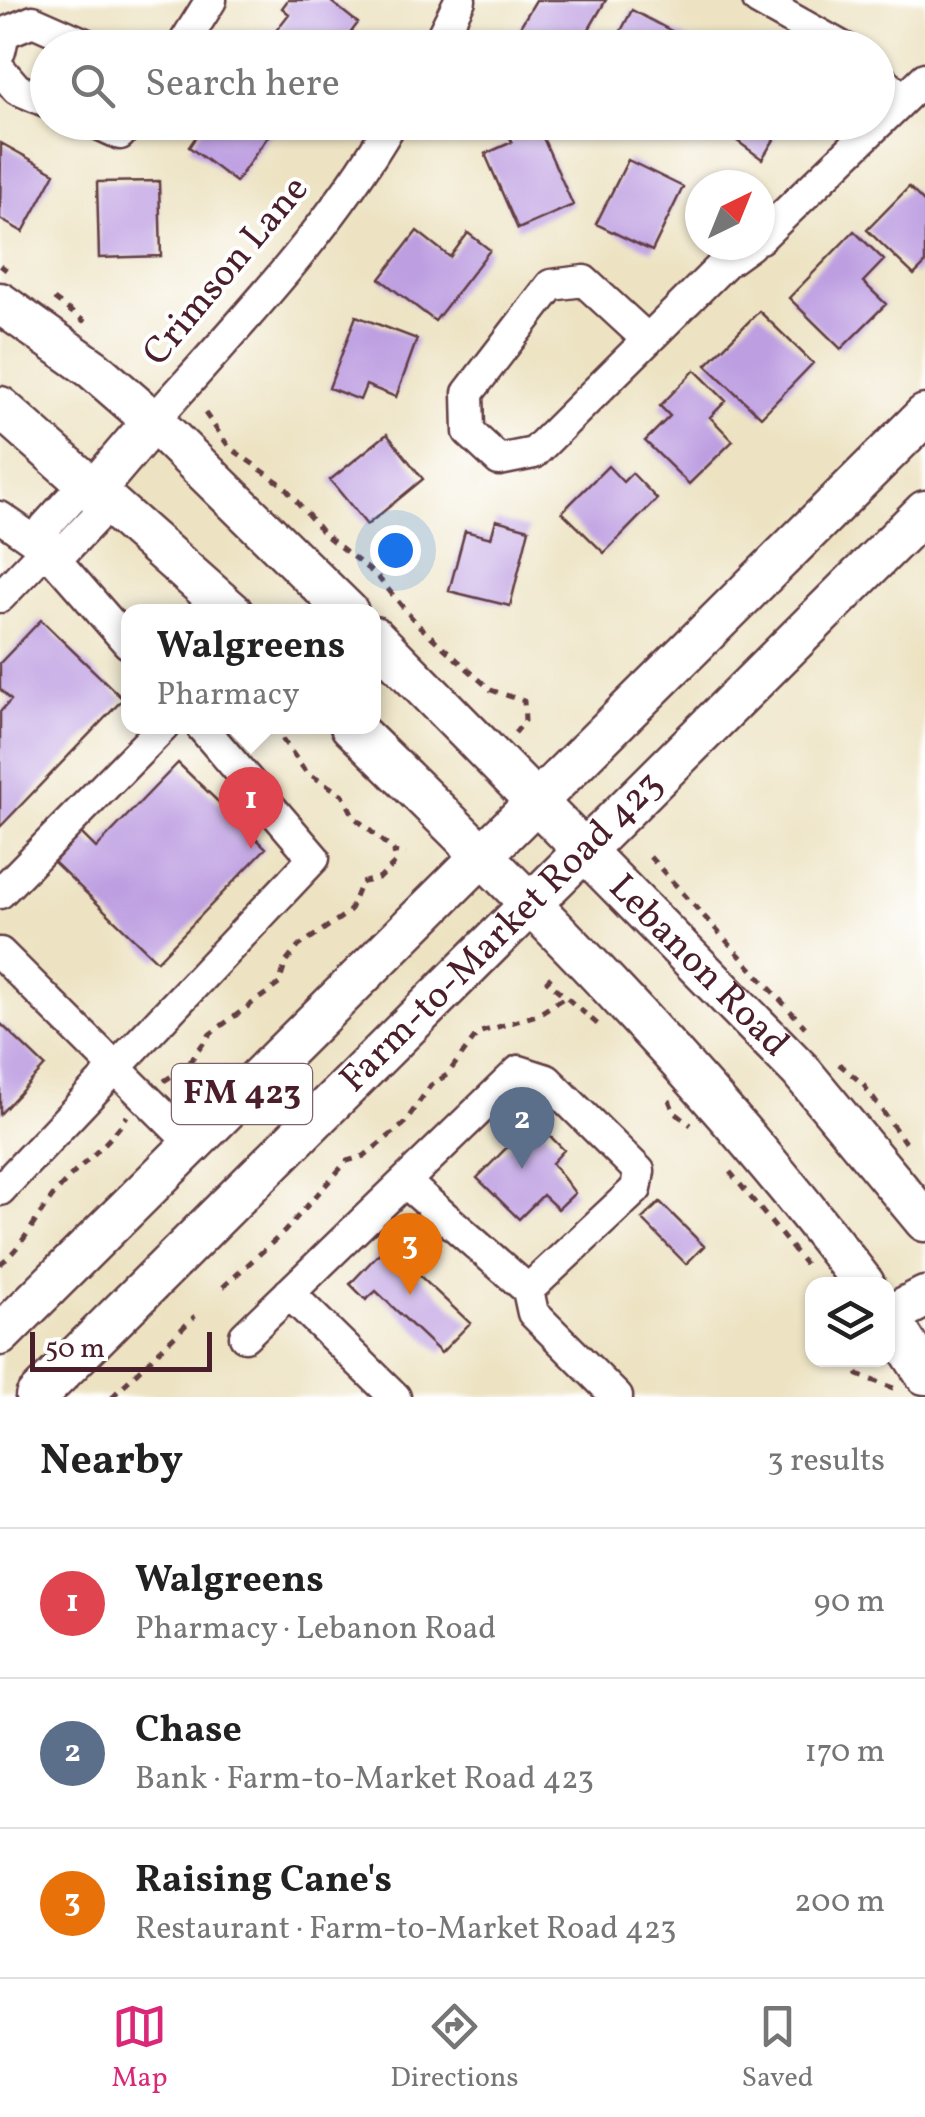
<!DOCTYPE html>
<meta charset="utf-8">
<style>
:root{--surface:#fff;--page:#f6f6f6;--text:#222;--muted:#767676;--line:#e0e0e0;--accent:#db2777}
body{margin:0;font-family:Vollkorn,serif;background:var(--page);color:var(--text)}
.controls{position:absolute;right:30px;bottom:30px;display:grid;overflow:hidden;border-radius:20px;box-shadow:0 2px 8px #0004}
.controls button{width:90px;height:90px;display:grid;place-items:center;padding:0;border:0;border-bottom:2px solid var(--line);background:var(--surface);color:var(--text);font:50px sans-serif}
.compass{position:absolute;left:685px;top:170px;width:90px;height:90px;border-radius:50%;background:var(--surface);box-shadow:0 2px 8px #0004;rotate:43deg}
.scale{position:absolute;left:30px;bottom:25px;width:182px;box-sizing:border-box;padding-left:10px;border:5px solid #4a1f2b;border-top:0;font-size:28px;line-height:35px;white-space:nowrap;color:#4a1f2b;-webkit-text-stroke:8px #fff;paint-order:stroke}
.you{position:absolute;left:395px;top:550px;width:35px;height:35px;margin:-25px;border:8px solid #fff;border-radius:50%;background:#1a73e8;box-shadow:0 0 0 15px #1a73e833}
.badge{display:grid;place-items:center;width:65px;height:65px;border-radius:50%;background:var(--accent);color:#fff;font-size:32px;font-weight:700}
.pin{position:absolute;translate:-50% -82px;filter:drop-shadow(0 2px 5px #0008)}
.pin::after{content:'';position:absolute;top:52px;width:35px;height:30px;background:inherit;clip-path:polygon(0 0,100% 0,50% 100%)}
.popup{position:absolute;left:121px;top:604px;width:260px;height:130px;box-sizing:border-box;display:grid;place-content:center;border-radius:20px;background:var(--surface);filter:drop-shadow(0 2px 8px #0005);font-size:32px;white-space:nowrap;color:var(--muted)}
.popup b{font-size:38px;color:var(--text)}
.popup::after{content:'';position:absolute;left:50%;top:100%;margin-left:-20px;border:20px solid transparent;border-top-color:var(--surface)}
.list{margin:0;padding:0;list-style:none}
h2{display:flex;justify-content:space-between;align-items:center;height:130px;margin:0;padding:0 40px;font-size:42px}
h2 small{font-size:32px;font-weight:400;color:var(--muted)}
.list li{display:grid;grid-template-columns:65px 1fr auto;gap:30px;align-items:center;box-sizing:border-box;height:150px;padding:0 40px;border-top:2px solid var(--line)}
.list b{display:block;font-size:38px;white-space:nowrap}
.list p{margin:0;font-size:32px;white-space:nowrap;color:var(--muted)}
.list em{font-size:32px;font-style:normal;color:var(--muted)}
.icon{flex:none;width:55px;height:55px;fill:none;stroke:currentColor;stroke-width:2;stroke-linecap:round;stroke-linejoin:round}
.map{position:relative;flex:none;width:925px;height:1397px;overflow:hidden}
.search{position:absolute;background:var(--surface);box-shadow:0 2px 8px #0004;left:30px;right:30px;top:30px;height:110px;display:flex;align-items:center;gap:25px;box-sizing:border-box;padding:0 35px;border-radius:55px;color:var(--muted);font-size:38px}
.sheet{height:580px;background:var(--surface)}
nav{display:flex;justify-content:space-around;align-items:center;box-sizing:border-box;height:140px;border-top:2px solid var(--line);background:var(--surface);font-size:28px;color:var(--muted)}
nav a{display:grid;justify-items:center;gap:5px}
nav .on{color:var(--accent)}
.map>svg:first-child{display:block}
.building{fill:#bd9ee1}
.lines{fill:none;stroke-linecap:round;stroke-linejoin:round}
.minor-casing{stroke:#623c42;stroke-width:35}
.major-casing{stroke:#623c42;stroke-width:45}
.path{stroke:#623c42;stroke-width:5;stroke-dasharray:8 8;stroke-linecap:butt}
.minor{stroke:#fff;stroke-width:30}
.major{stroke:#fff;stroke-width:40}
.labels{text-anchor:middle;dominant-baseline:central;stroke-width:8;stroke-linejoin:round;paint-order:stroke}
.shield{fill:#fff;stroke:#80626b;stroke-width:2.5}
.shield-label{font-size:35px;font-weight:bold;fill:#4a1f2b}
.street-label{font-size:38px;fill:#4a1f2b;stroke:#fff}
</style>
<div class="map">
<svg width="925" height="1397" viewBox="0 0 925 1397">
<rect width="100%" height="100%" fill="#fff"/>
<filter id="ink" filterUnits="userSpaceOnUse"><feTurbulence type="fractalNoise" baseFrequency=".01" numOctaves="2"/><feDisplacementMap in="SourceGraphic" scale="20" xChannelSelector="R" yChannelSelector="G"/><feConvolveMatrix kernelMatrix="1 2 1 2 8 2 1 2 1" color-interpolation-filters="sRGB"/></filter>
<filter id="wash" filterUnits="userSpaceOnUse"><feTurbulence type="fractalNoise" baseFrequency=".0048" numOctaves="4" result="noise"/><feDisplacementMap in="SourceGraphic" scale="40" xChannelSelector="R" yChannelSelector="G"/><feGaussianBlur stdDeviation="2.25" result="paint"/><feColorMatrix in="noise" values="0 0 0 0 0 0 0 0 0 0 0 0 0 0 0 0 0 1.4 0 .05"/><feComposite in="paint" operator="in"/></filter>
<g filter="url(#wash)">
<rect width="100%" height="100%" fill="#ede3c3"/>
<g id="blocks">
<path class="building" d="M288,0h41l29,23 -19,25h-55l-13,-11 18,-23 -7,-6z
M536,0h70l-28,48h-41l-22,-13z
M632,10l64,34 -2,4h-82z
M206,122h72l-42,60 -47,-35z
M536,122l37,83 -55,24 -33,-75 27,-12 -4,-9z
M711,122h74l-23,37z
M1,143l54,30 -32,59 -23,-13z
M628,160l55,27 -31,64 -56,-27z
M159,181l2,75 -62,2 -2,-76z
M909,187l16,16v61l-11,11 -47,-45z
M417,231l33,26 18,-24 22,17 -55,71 -55,-42z
M854,231l30,29 -21,22 23,22 -45,45 -52,-51z
M759,311l54,52 -52,54 -55,-52z
M356,316l61,23 -21,58 -30,-12 -6,15 -31,-12z
M695,370l31,31 -16,16 23,24 -44,43 -44,-43 25,-25 -10,-10z
M387,434l36,45 -56,46 -37,-45z
M608,466l15,16 9,-9 25,26 -53,54 -42,-41z
M496,520l33,9 -19,77 -61,-15 16,-60 26,7z
M41,620l82,79 -123,128v-115l11,-12 -11,-11v-26z
M178,763l88,85 -109,113 -103,-99 27,-29 15,15z
M0,1023l45,43 -45,48z
M538,1124l26,26 -12,13 23,30 -17,16 -15,-14 -24,24 -42,-41 44,-45 5,4z
M660,1202l44,44 -18,18 -44,-45z
M387,1245l83,78 -29,30 -65,-62 -10,9 -16,-16z"/>
</g>
</g>
<g filter="url(#ink)">
<use href="#blocks" fill-opacity="0" stroke="#623c42" stroke-width="2.5"/>
<g class="lines">
<defs>
<path id="minor" d="M758,0l86,48
M181,48l30,-48
M436,48l24,-48
M0,51l4,-18 29,-12 61,27
M0,69l17,20 31,13
M878,77l25,22
M94,122l26,12 8,-12
M760,238l165,-160
M648,340l-64,-59 -33,4 -83,108 1,39 30,28 35,-7 191,-190 25,-18
M153,421c84,-94 176,-190 239,-299
M0,517l46,32 82,94
M0,597l46,-48 -1,-22 30,-33 21,-6 2,27 -34,36 -18,-2
M0,893l164,-167
M0,953l192,191
M405,1182l123,108
M0,1190l314,-332 -113,-132
M289,1293l106,104
M245,1336l274,-265 28,9 92,91 -3,18 -108,101 5,23 84,84"/>
<g id="major">
<path d="M0,303l93,66 60,52 195,191"/>
<path d="M0,407l232,205"/>
<path d="M96,488l57,-67"/>
<path id="s1" d="M374,637l426,433 125,151"/>
<path d="M351,726c182,177 360,355 513,558"/>
<path d="M888,1316l37,58"/>
<path d="M888,1316l37,-19"/>
<path d="M0,1335l925,-920"/>
<path id="s2" d="M36,1397l889,-886"/>
</g>
</defs>
<use href="#minor" class="minor-casing"/>
<use href="#major" class="major-casing"/>
<path class="path" d="M0,265l10,8
M54,299l31,23
M205,413l24,34 55,39 40,48 53,42 40,48 74,66 33,11 1,20 -10,12
M273,726l33,46 37,23 11,22 40,34
M650,857l155,170
M551,977l-4,4 56,48
M839,1064l24,20 43,60
M164,1081l23,-15 23,-32 69,-50 7,-22 13,-16 50,-34 12,-29 20,-6 15,-15 -2,-10 12,2
M669,1100l5,12 17,13
M730,1172l75,92
M0,1264c25,-19 37,-50 58,-74 22,-26 50,-44 69,-74
M223,1287l61,-55 63,-71 17,-5 39,-31 28,-40 16,-10 31,-42 59,-18 28,-18
M848,1360l10,15 41,15
M112,1397l83,-81"/>
<use href="#minor" class="minor"/>
<use href="#major" class="major"/>
</g>
</g>
<g class="labels">
<rect class="shield" x="172" y="1064" width="140" height="60" rx="8"/>
<g class="shield-label">
<text x="242" y="1094">FM 423</text>
</g>
<g class="street-label">
<text transform="translate(227 272) rotate(-50)">Crimson Lane</text>
<text stroke="none"><textPath href="#s2" startOffset="658">Farm-to-Market Road 423</textPath></text>
<text stroke="none"><textPath href="#s1" startOffset="462">Lebanon Road</textPath></text>
</g>
</g>
</svg>
<div class="controls">
<button><svg class="icon" aria-label="layers" viewBox="0 0 24 24"><path d="M12 4l9 5-9 5-9-5zM3 14l9 5 9-5"/></svg></button>
</div>
<svg class="compass" viewBox="-18 -18 36 36"><path d="M0-13l5 13h-10z" fill="#e53935"/><path d="M0 13l5-13h-10z" fill="#767676"/></svg>
<div class="scale">50 m</div>
<div class="you"></div>
<div class="pin badge" style="left:251px;top:849px;background:#e0444e">1</div>
<div class="popup"><b>Walgreens</b>Pharmacy</div>
<div class="pin badge" style="left:522px;top:1169px;background:#5c6f8a">2</div>
<div class="pin badge" style="left:410px;top:1295px;background:#e8710a">3</div>
<div class="search"><svg class="icon" aria-label="search" viewBox="0 0 24 24"><circle cx="10" cy="10" r="6"/><path d="M15 15l6 6"/></svg>Search here</div>
</div>
<section class="sheet">
<h2>Nearby<small>3 results</small></h2>
<ul class="list">
<li><span class="badge" style="background:#e0444e">1</span><div><b>Walgreens</b><p>Pharmacy · Lebanon Road</p></div><em>90 m</em></li>
<li><span class="badge" style="background:#5c6f8a">2</span><div><b>Chase</b><p>Bank · Farm-to-Market Road 423</p></div><em>170 m</em></li>
<li><span class="badge" style="background:#e8710a">3</span><div><b>Raising Cane's</b><p>Restaurant · Farm-to-Market Road 423</p></div><em>200 m</em></li>
</ul>
</section>
<nav>
<a class="on"><svg class="icon" aria-label="map" viewBox="0 0 24 24"><path d="M3 6l6-2 6 2 6-2v14l-6 2-6-2-6 2zM9 4v14M15 6v14"/></svg>Map</a>
<a><svg class="icon" aria-label="directions" viewBox="0 0 24 24"><path d="M12 3l9 9-9 9-9-9zM9 14v-3h6M13 9l2 2-2 2"/></svg>Directions</a>
<a><svg class="icon" aria-label="saved" viewBox="0 0 24 24"><path d="M7 4h10v16l-5-4-5 4z"/></svg>Saved</a>
</nav>
